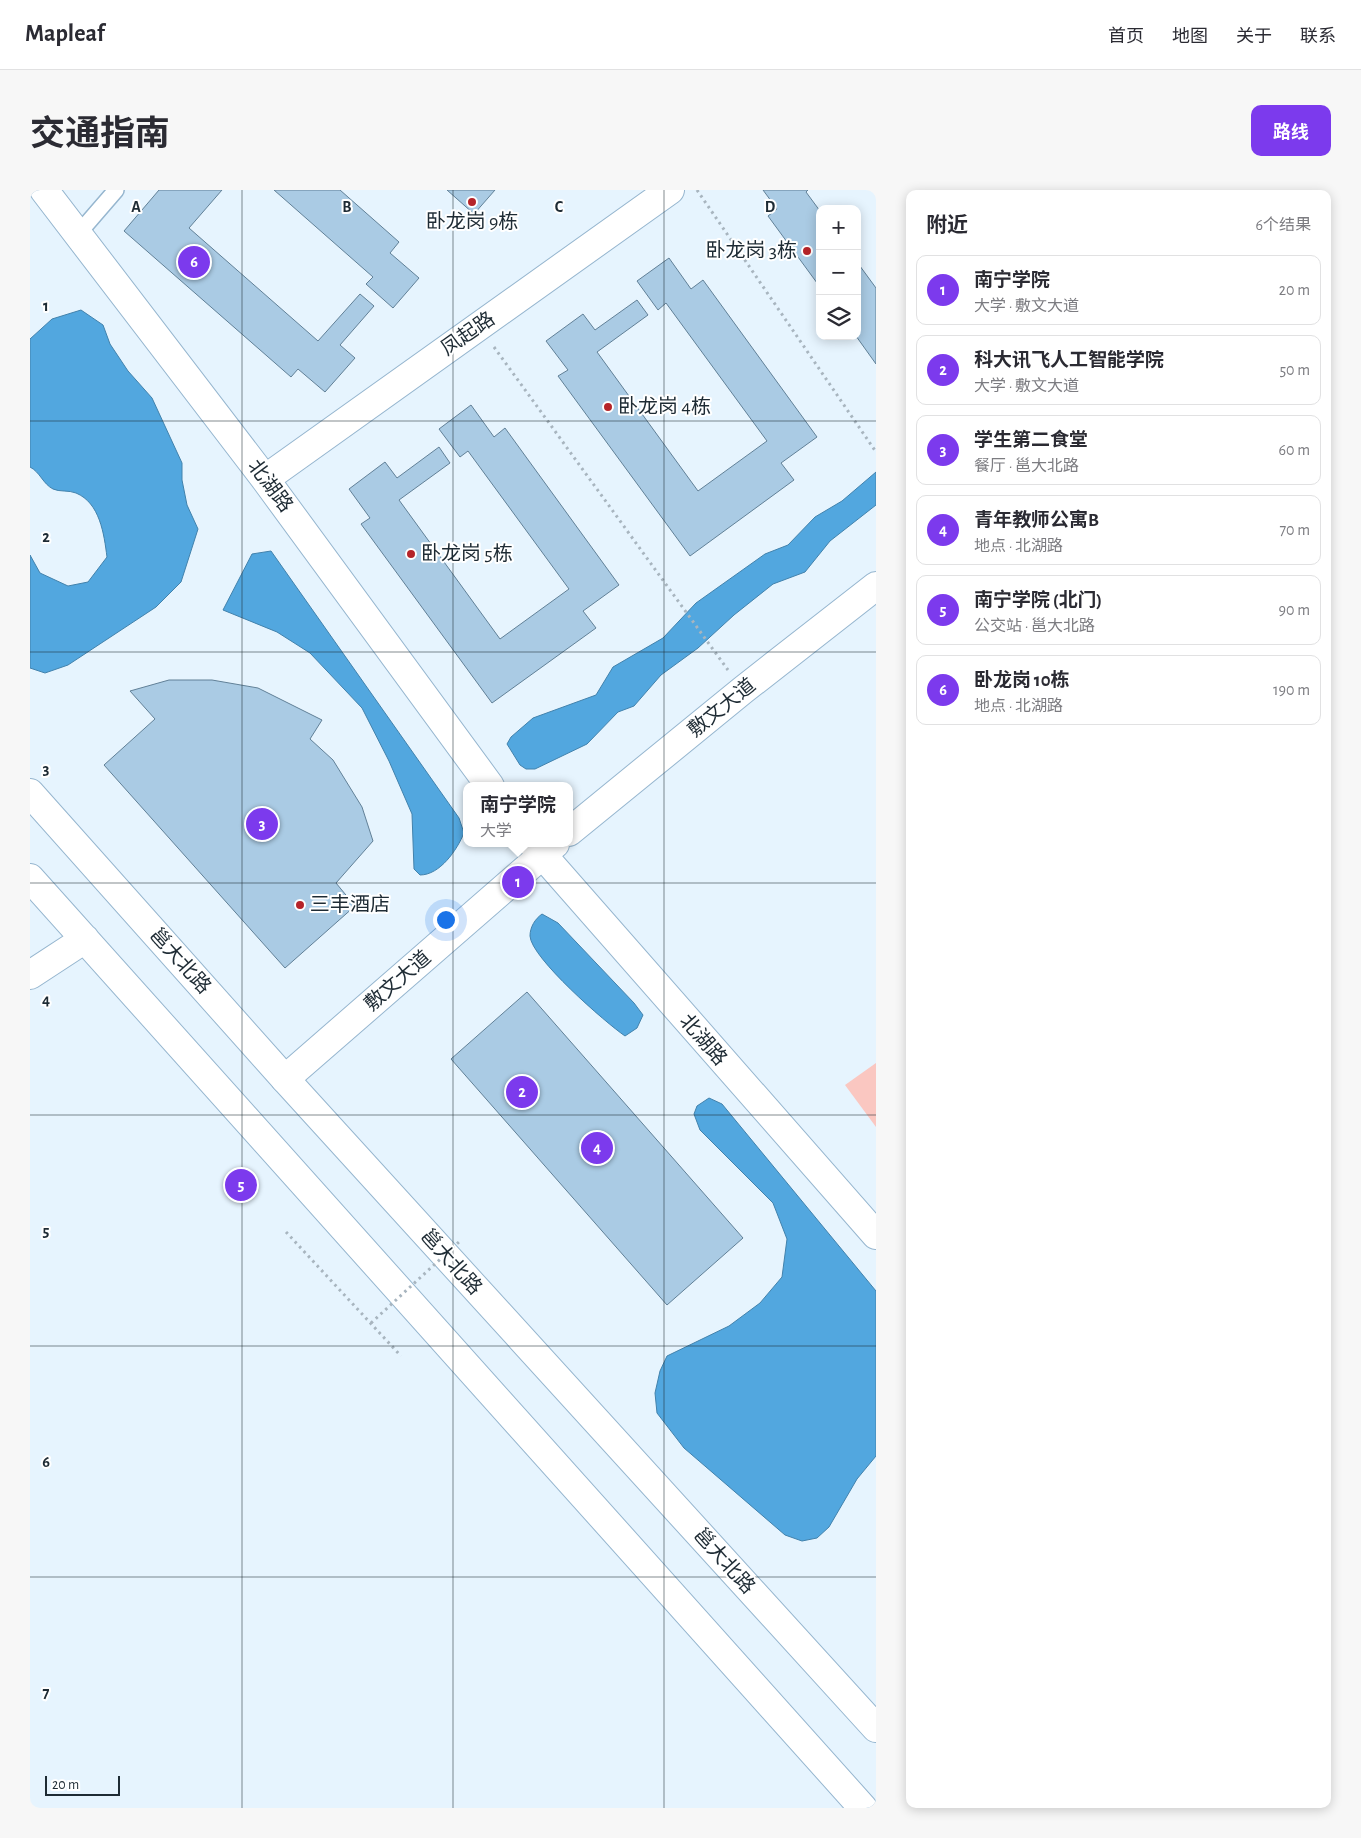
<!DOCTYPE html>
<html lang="zh">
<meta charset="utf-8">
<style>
:root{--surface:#fff;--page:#f7f7f7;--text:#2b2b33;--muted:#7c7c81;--line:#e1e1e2;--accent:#7c3aed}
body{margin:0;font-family:"Alegreya Sans","Noto Sans SC",sans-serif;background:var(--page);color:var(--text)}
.controls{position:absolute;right:15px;top:15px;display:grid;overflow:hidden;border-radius:10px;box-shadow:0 2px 12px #0003}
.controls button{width:45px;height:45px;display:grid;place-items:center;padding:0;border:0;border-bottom:1px solid var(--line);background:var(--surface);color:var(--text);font:25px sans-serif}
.scale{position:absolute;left:15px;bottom:12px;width:75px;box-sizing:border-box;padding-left:5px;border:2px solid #1e2b34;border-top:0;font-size:14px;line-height:18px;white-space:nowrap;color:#1e2b34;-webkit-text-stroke:4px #fff;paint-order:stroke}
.you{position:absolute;left:415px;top:729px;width:18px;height:18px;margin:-12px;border:4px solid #fff;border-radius:50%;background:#1a73e8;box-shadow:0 0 0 8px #1a73e833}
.badge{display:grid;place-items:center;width:32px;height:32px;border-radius:50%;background:var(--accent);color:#fff;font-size:16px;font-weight:700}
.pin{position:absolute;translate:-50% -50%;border:2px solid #fff;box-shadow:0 1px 5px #0006}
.popup{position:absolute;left:433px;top:592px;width:110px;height:65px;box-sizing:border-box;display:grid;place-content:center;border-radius:10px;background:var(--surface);filter:drop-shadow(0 1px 4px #0005);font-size:16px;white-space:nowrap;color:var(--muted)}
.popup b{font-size:19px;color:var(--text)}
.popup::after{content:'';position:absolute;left:50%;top:100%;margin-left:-10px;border:10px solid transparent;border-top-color:var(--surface)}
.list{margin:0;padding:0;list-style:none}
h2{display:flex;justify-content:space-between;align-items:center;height:65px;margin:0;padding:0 20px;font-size:21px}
h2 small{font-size:16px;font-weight:400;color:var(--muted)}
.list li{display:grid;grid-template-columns:32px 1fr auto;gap:15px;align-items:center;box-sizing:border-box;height:70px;margin:0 10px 10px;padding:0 10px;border:1px solid var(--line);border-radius:10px}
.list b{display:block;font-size:19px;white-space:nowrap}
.list p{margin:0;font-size:16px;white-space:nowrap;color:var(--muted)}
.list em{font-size:16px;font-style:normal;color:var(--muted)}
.icon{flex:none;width:28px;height:28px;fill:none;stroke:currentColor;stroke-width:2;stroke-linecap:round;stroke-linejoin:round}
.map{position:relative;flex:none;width:846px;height:1618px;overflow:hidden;border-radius:10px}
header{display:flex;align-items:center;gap:30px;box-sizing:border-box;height:70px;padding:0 25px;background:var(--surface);border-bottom:1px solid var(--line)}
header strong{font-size:24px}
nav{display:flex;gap:28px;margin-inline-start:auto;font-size:18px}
.intro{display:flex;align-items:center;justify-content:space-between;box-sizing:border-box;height:120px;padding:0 30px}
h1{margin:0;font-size:35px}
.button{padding:12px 22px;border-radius:10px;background:var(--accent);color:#fff;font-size:18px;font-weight:700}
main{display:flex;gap:30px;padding:0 30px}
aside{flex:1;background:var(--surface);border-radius:10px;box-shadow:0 2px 12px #0003}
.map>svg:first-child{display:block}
.green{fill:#fac7c1}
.water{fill:#52a7df;stroke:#4282ac}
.building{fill:#aacbe4;stroke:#618097}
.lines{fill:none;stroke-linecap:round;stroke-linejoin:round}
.lane-casing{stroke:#96b6cf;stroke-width:18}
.street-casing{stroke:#96b6cf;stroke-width:30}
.secondary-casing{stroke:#96b6cf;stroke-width:30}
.path{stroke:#a8b5bf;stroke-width:3;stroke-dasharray:2.5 4;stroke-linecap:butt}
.lane{stroke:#fff;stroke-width:15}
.street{stroke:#fff;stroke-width:28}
.secondary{stroke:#fff;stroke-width:28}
.path-bridge{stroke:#a8b5bf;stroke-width:3;stroke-dasharray:2.5 4;stroke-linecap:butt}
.grid{fill:none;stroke:#1e2b34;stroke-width:1;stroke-opacity:0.55}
.poi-dot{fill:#b52429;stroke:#fff;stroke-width:2}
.labels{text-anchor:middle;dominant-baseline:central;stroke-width:4;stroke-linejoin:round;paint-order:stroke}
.poi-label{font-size:20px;fill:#1e2b34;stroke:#fff;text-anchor:start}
.street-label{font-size:20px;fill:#1e2b34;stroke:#fff}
.grid-label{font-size:16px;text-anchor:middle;font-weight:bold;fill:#1e2b34;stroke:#fff;stroke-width:4;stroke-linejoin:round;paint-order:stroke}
</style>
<header>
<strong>Mapleaf</strong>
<nav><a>首页</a><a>地图</a><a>关于</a><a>联系</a></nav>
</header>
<div class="intro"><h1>交通指南</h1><a class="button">路线</a></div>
<main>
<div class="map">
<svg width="846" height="1618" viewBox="0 0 846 1618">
<rect width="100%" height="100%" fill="#e6f4fe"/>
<path class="green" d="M846,873v64l-31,-42z"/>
<path class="water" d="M51,120l22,15 7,19 18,27 24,27 30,65v17l5,25 11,24 -17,53 -25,25 -88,58 -23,8 -15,-5v-113l10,18 28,13 20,-4 19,-25c-3,-23 -7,-54 -31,-64 -7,-3 -17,-1 -23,-4 -10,-5 -13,-17 -23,-22v-128l22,-20z
M846,282v33l-46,36 -25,31 -32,12 -39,31 -36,33 -37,27 -27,31 -16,6 -31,32 -52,25h-9l-6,-4 -13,-21 4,-7 22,-19 63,-23 17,-28 50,-29 33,-35 69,-49 23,-9 27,-28 27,-16z
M241,361l188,267 5,15c-7,17 -24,42 -44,42l-6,-6 -2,-55 -23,-53 -27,-53 -52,-55 -33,-21 -54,-22 29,-56z
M512,724l16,9 76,80 9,12 -6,13 -12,8c-19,-13 -94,-78 -95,-100 0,-9 5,-17 12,-22z
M679,908l13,6 154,187v165l-19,23 -28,48 -12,11 -15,3 -17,-6 -101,-87 -27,-35 -2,-20 5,-22 7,-15 62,-30 31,-23 22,-26 5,-38 -14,-36 -73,-73 -6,-16 3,-8z"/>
<path class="building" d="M129,0h63l-33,38 129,113 42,-47 14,12 -34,39 15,13 -30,34 -27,-23 -7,8 -167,-146z
M244,0h66l59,52 -9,11 29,25 -26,30 -27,-24 7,-7z
M417,0h48l-21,24z
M733,0h45l-2,2 14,19v76l-52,-71 9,-7z
M639,68l22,31 12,-9 114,157 -36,26 13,17 -104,76 -132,-180 10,-6 -22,-29 37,-27 12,16 42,-30 11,15 -51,37 101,139 69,-50 -101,-138 -8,7 -21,-29z
M827,72l19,26v76l-20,-28z
M441,215l23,32 11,-9 114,157 -36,26 13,17 -104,75 -131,-179 9,-6 -21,-29 36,-27 12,16 42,-31 11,16 -51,37 101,139 69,-50 -101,-138 -8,6 -21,-28z
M139,490h43l46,8 64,32 -12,19 23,21 29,47 11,34 -37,42 19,23 -70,62 -181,-203 51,-46 -25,-28z
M497,802l216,246 -76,67 -216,-246z"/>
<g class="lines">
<defs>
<path id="lane" d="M48,44l38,-44"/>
<path id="street" d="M14,0l221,289 225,307
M235,289l405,-289
M539,642l174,-142 133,-104
M502,653l344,392
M255,889l270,-235"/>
<path id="secondary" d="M0,603l255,286 591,649
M0,688l833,930
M0,785l55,-36"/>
</defs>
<use href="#lane" class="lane-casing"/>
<use href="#street" class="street-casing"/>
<use href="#secondary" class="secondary-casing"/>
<path class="path" d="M667,0l179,262
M464,157l234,323
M256,1042l115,124"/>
<use href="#lane" class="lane"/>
<use href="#street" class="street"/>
<use href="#secondary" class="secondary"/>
<path class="path-bridge" d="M341,1133l89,-82"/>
</g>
<path class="grid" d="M212,0v1618M423,0v1618M634,0v1618M0,231h846M0,462h846M0,693h846M0,925h846M0,1156h846M0,1387h846"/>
<g class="poi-dot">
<circle cx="442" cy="12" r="5"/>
<circle cx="777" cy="61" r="5"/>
<circle cx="578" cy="217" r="5"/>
<circle cx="381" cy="364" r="5"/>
<circle cx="270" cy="715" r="5"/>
</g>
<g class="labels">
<g class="poi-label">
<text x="442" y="32" text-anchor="middle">卧龙岗 9栋</text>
<text x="767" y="61" text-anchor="end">卧龙岗 3栋</text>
<text x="588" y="217">卧龙岗 4栋</text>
<text x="391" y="364">卧龙岗 5栋</text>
<text x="280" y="715">三丰酒店</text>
</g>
<g class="street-label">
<text transform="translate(438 144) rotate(-35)">凤起路</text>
<text transform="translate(240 296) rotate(53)">北湖路</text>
<text transform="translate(692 518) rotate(-39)">敷文大道</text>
<text transform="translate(150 771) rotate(48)">邕大北路</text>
<text transform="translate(368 791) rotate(-41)">敷文大道</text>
<text transform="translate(673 850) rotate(49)">北湖路</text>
<text transform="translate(421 1072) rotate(48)">邕大北路</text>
<text transform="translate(694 1371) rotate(48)">邕大北路</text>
</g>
</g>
<g class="grid-label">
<text x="106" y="22">A</text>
<text x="317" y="22">B</text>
<text x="529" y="22">C</text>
<text x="740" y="22">D</text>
<text x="16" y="121">1</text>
<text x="16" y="352">2</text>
<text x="16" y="584">3</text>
<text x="16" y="815">4</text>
<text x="16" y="1046">5</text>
<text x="16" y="1277">6</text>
<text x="16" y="1508">7</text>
</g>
</svg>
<div class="controls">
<button>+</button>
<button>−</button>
<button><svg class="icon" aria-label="layers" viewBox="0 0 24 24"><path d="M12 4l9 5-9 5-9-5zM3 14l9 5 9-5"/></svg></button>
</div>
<div class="scale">20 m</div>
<div class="you"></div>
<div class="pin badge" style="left:488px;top:692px">1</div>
<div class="popup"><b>南宁学院</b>大学</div>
<div class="pin badge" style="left:492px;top:902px">2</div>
<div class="pin badge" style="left:232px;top:634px">3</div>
<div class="pin badge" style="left:567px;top:958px">4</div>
<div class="pin badge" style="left:211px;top:995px">5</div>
<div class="pin badge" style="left:164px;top:72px">6</div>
</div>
<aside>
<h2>附近<small>6个结果</small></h2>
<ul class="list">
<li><span class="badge">1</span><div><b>南宁学院</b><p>大学 · 敷文大道</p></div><em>20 m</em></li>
<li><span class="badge">2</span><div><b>科大讯飞人工智能学院</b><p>大学 · 敷文大道</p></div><em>50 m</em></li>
<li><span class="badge">3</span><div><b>学生第二食堂</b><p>餐厅 · 邕大北路</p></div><em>60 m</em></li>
<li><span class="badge">4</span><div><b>青年教师公寓B</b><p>地点 · 北湖路</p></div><em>70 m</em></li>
<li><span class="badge">5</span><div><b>南宁学院 (北门)</b><p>公交站 · 邕大北路</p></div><em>90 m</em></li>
<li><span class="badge">6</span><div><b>卧龙岗 10栋</b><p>地点 · 北湖路</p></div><em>190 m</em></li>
</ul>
</aside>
</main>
